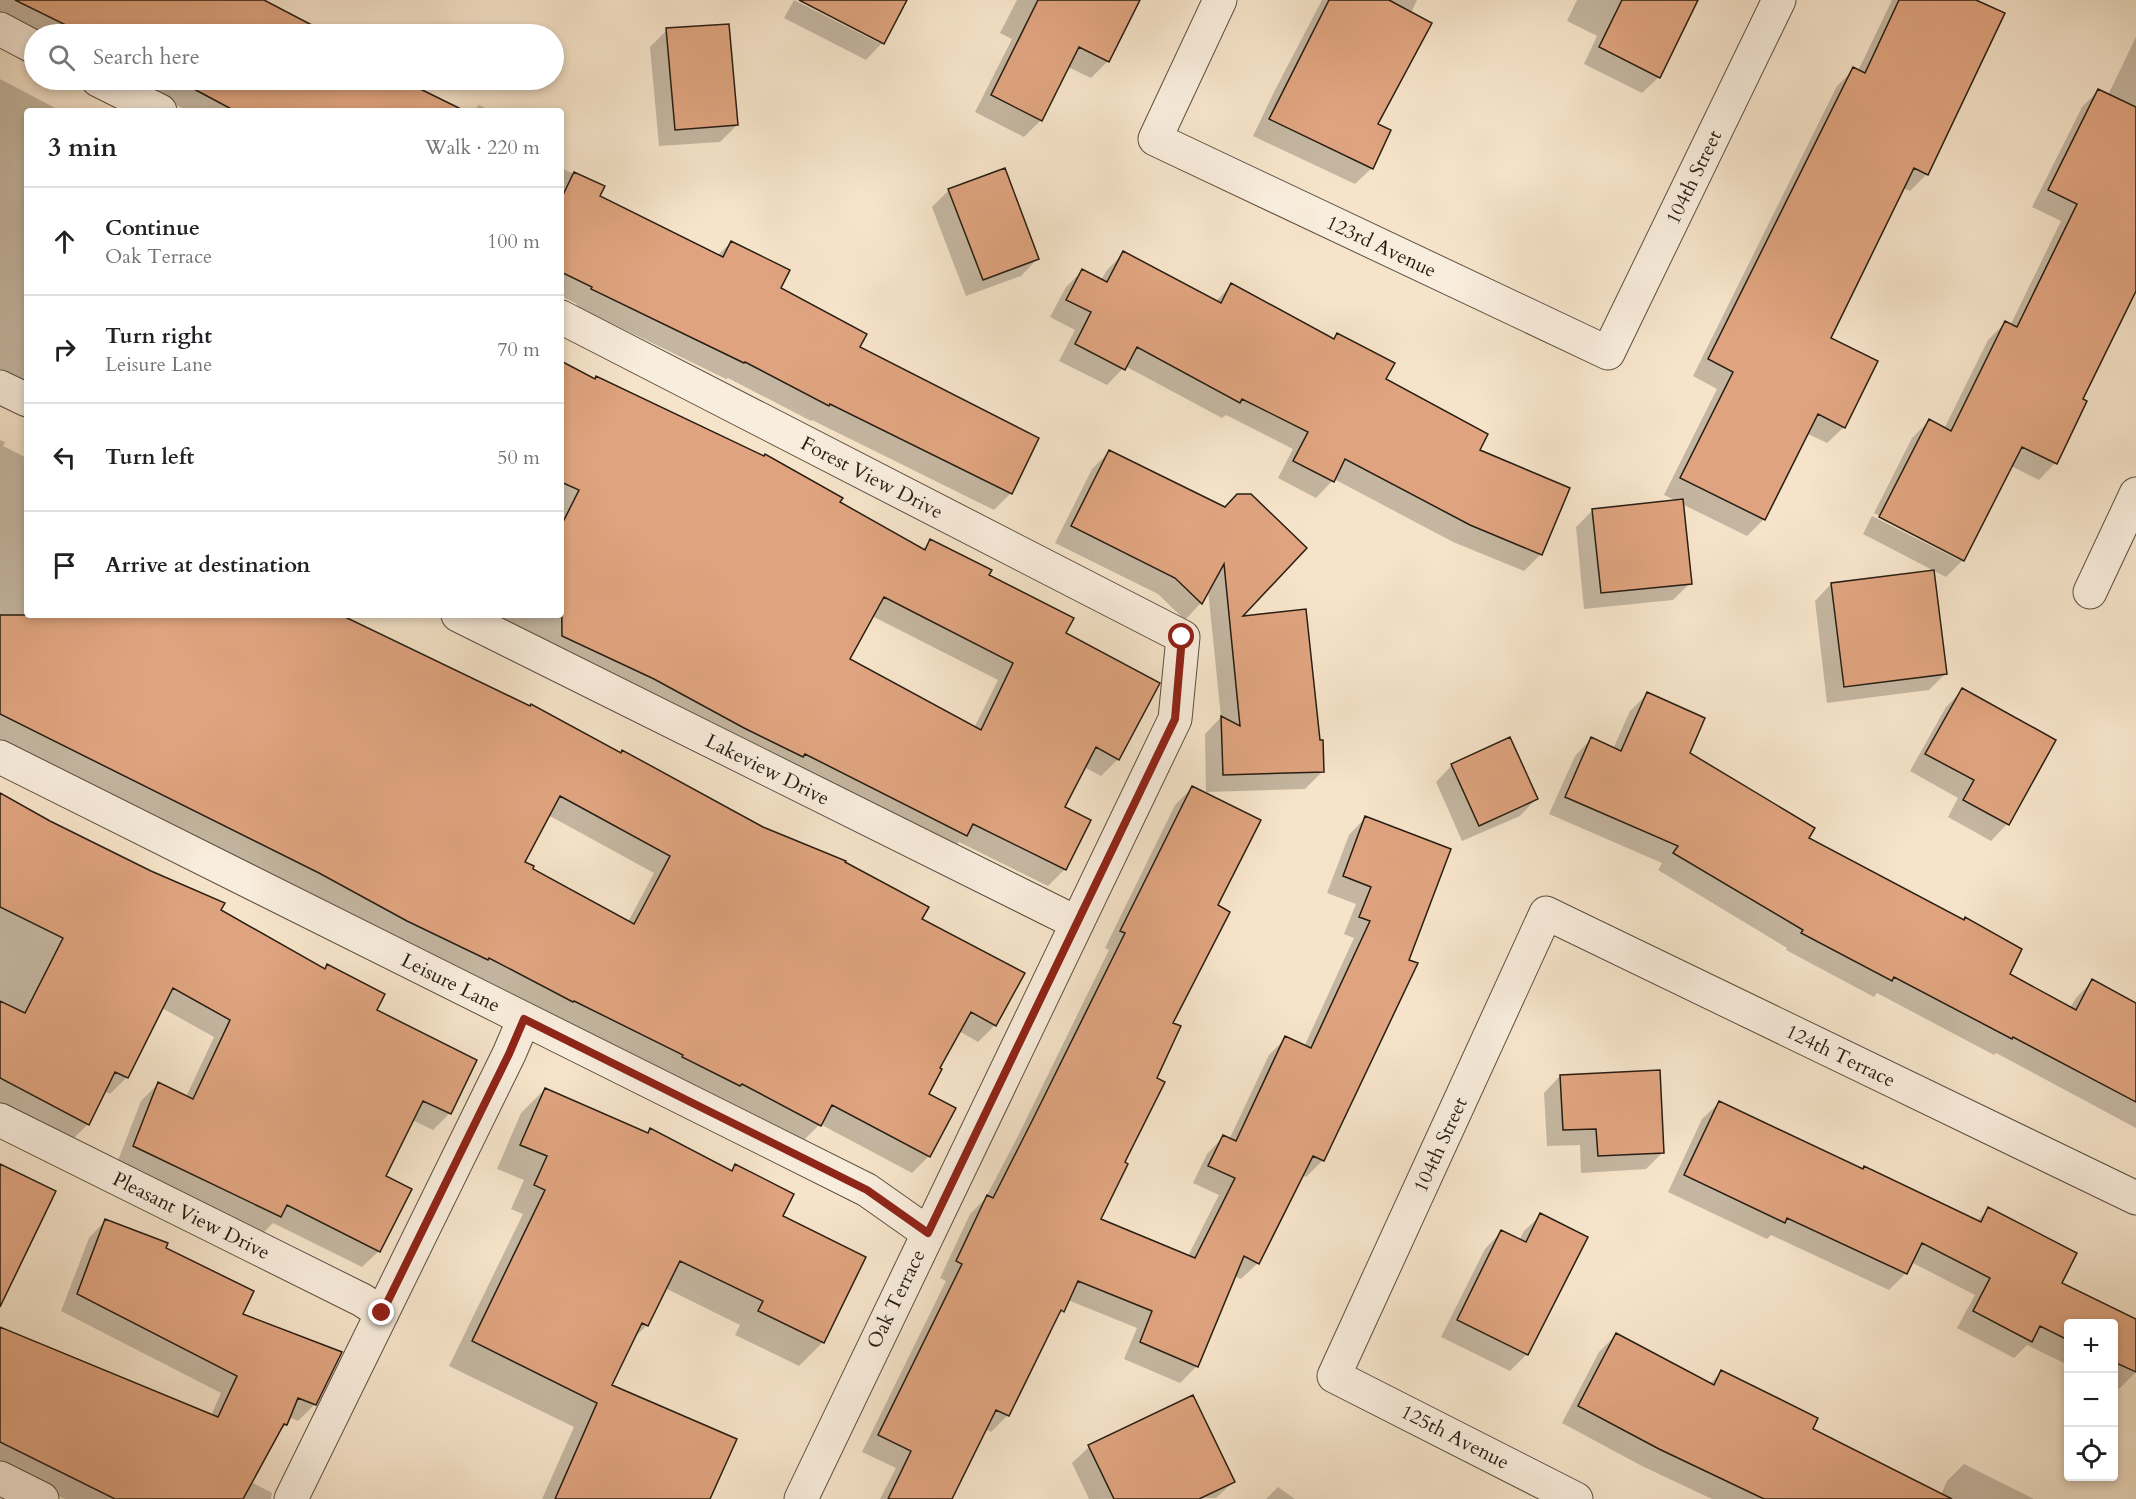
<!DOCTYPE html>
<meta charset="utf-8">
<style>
:root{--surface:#fff;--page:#f6f6f6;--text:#202124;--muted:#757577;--line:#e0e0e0}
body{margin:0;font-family:Cardo,serif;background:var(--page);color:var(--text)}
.controls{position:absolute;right:18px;bottom:18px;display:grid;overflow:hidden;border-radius:6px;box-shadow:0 3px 9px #0003}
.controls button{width:54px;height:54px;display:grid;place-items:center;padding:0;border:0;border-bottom:2px solid var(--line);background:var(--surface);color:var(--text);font:30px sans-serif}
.stop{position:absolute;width:18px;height:18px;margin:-14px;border:4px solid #8f2418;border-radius:50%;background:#fff}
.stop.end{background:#8f2418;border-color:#fff;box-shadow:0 2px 6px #0008}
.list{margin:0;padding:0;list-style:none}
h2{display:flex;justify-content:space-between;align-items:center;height:78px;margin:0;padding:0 24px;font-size:26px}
h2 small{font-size:20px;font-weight:400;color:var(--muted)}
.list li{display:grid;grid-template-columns:39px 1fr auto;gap:18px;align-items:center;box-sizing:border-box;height:108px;padding:0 24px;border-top:2px solid var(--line)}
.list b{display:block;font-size:22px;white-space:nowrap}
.list p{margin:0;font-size:20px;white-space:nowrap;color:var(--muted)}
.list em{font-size:20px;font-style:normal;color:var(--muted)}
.icon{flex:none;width:33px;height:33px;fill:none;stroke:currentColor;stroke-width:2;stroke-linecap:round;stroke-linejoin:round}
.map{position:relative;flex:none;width:2136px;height:1499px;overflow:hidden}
.search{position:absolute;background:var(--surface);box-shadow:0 3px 9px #0003;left:24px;top:24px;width:540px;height:66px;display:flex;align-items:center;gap:15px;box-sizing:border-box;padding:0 21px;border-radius:33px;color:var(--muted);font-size:22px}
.panel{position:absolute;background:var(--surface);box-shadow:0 3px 9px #0003;left:24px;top:108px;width:540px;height:510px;border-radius:6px}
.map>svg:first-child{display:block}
.shadow{fill:#0003;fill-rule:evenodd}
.building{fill:#dfa47f;stroke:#281d12;stroke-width:1.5;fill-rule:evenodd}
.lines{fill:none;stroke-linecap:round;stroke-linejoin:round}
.street-casing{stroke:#5c4f40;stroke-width:35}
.street{stroke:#f9eddd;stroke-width:33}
.route{stroke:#8f2418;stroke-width:8}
.labels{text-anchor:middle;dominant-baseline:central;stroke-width:4.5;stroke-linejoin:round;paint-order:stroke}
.street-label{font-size:20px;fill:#281d12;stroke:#f9eddd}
</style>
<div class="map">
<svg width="2136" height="1499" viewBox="0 0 2136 1499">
<rect width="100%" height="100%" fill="#f6e4ca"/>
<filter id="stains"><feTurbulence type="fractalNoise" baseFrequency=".00333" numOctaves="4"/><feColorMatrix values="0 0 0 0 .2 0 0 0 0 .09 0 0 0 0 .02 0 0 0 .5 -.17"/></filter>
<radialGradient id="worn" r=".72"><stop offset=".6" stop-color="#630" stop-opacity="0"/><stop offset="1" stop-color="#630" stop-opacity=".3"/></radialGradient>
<path class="shadow" d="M0,0h245l85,34h-295l-35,-17z
M794,0l85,43v-4l-77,-39h103l-23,43 -16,17 -82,-42z
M1017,0h109l10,5 -28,56 -17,17 -23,-11 -27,53 -17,17 -49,-25 37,-73 -12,-6z
M1322,0h95l-6,13 -35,111 -4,44 -17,16 -102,-48 22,-46z
M1577,0h120l-38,77 -17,16 -58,-29 13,-28 -30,-15z
M1892,0h84l-1,1 28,13 -77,161 -16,16 -7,-3 -74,150 15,89 -17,16 -21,-10 -42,86 -17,17 -65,-32 8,79 -17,17 -89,9 -8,-82 17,-17 84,-9 -13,-6 53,-106 -24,-13 144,-290 17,-17 4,2z
M667,30l70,95 -17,17 -61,4 -9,-99z
M2136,37v251l-55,111 -26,64 -16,17 -28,-14 -48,94 -17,17 -83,-43 9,-18 87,44v-4l-85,-43 38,-75 17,-17 15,8 44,-89 17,-17 5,3 51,-105 -29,-14 50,-100 17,-17 9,5z
M0,79l61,32h-34v280l-27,-12z
M126,80h272l63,31h-273z
M479,105l13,6h-19z
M561,168l42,19 -5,10 119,59 14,-14 48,46 79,60 153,145 -17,17 -182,-90 -1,1 -83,-43 -2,1 -150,-73 1,-2 -16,-8z
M949,190l88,69 -16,17 -55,20 -34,-89z
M1124,253l91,49 17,-17 101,55 4,-5 47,45 94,71 63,103 -17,17 -71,-29 -119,-63 -18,19 -38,-20 15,-29 -67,-34 -4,3 -97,-52 -18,19 -48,-24 16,-31 -25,-13 16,-30 17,-17 18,10 6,-10z
M561,363l33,17 3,-3 241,126 84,47 9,-9 56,35 77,57 54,126 -17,17 -17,-9 -21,41 2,61 -17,17 -89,-44 -10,10 -480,-237h92zM872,616l126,64 -24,48 -126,-69z
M0,440l5,2 -2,4 24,12v157h314l579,304 75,106 -17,17 -19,-11 -32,63 27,14 -26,49 -16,16 -92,-49 -17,17 -79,-41 -2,2 -332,-165 -319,-163 -71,-34zM548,815l106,58 -26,49 -97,-52 -8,-8z
M1109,452l116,56 14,110 83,154 -17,17 -99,3 -1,-58 16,-17 -13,-127 -7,13 -16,17 -27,-26 -103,-51 37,-74z
M1831,584l115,89 -17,17 -102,13 -12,-102z
M1963,690l44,134 -16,17 -43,-24 10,-19 -48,-27 36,-64z
M1647,694l41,60 119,84 201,136 62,34 6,-10 16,-17 44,24v123l-140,-75 -2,2 -117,-62 -3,4 -88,-47 1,-2 -129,-78 4,-7 -113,-49 26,-58 16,-17 22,10 17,-38z
M1452,765l84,34 -16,17 -58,25 -26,-59z
M1192,788l24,118 -45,118 -16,55 -32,84 -25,57 90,36 31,-61 -26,-12 14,-29 16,-17 6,3 40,-85 17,-17 18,9 50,-109 -10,-4 12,-30 -29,-11 22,-58 16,-17 84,32 -126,310 -17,17 -4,-2 -44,88 -17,16 -7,-3 -37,90 -17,17 -56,-24 13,-31 -69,-28 -6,11 -6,7 -48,97 -17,17 -6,-3 -35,70h-70l16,-31 -34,-16 84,-171 -6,-3 30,-64 15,-15 33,-63 91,-186 -4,-2 70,-143z
M0,795l220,116 103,59 5,-5 47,46 100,50 -25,52 -17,17 -21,-10 -28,57 -5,74 -17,16 -89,-44 -10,10 -146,-70 24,-62 17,-17 28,13 28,-60 -52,-29 -35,69 -17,17 -6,-3 -16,33 -17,17 -71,-36z
M1560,1076l103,76 -17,17 -65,4 -1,-28 -33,1 -3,-53z
M545,1089l101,45 4,-4 80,42 5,-6 46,51 42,125 -24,24 -64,-31 5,-10 -75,-37 -18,37 -15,15 -22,45 99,114h-167l32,-72 -125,-61 74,-152 -12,-5 13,-29 -27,-11 24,-56z
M1719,1103l257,119 13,-13 71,75 76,36v52l-17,17 -5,-3v-62h-46v41l-41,-20 -13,13 -57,-30 18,-33 -64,-33 -5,11 -17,17 -118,-55 -4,4 -99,-47 34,-73z
M1541,1215l-14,139 -17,17 -69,-34 44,-88 16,-17 18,9 5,-10z
M105,1221l59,28 77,66 74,89 -17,17 -9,-4 -3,8 -8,8 -27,49 21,11 -1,6h-206l-65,-32v-139l211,88 10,-23 -160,-82 28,-73z
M1616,1335l94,49 11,-12 89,57 131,66 6,-14 17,-17 70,35h-322l-70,-33 -80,-43 37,-71z
M1193,1397l40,85 -17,16 -127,1 -17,-36 17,-16z
M1278,1487l17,12h-29z"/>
<path class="building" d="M15,0h249l65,34h-245z
M799,0h108l-23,44z
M1038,0h102l-31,62 -30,-15 -37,74 -51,-26z
M1329,0h60l43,23 -54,101 13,6 -18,39 -104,-50z
M1622,0h76l-38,78 -61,-31z
M1899,0h77l29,13 -77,162 -14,-7 -83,170 47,23 -33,67 -27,-14 -53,106 -85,-42 53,-106 -25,-13 145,-292 12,6z
M729,24l9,101 -63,5 -9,-102z
M177,80h225l63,31h-230z
M2098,89l38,18v184l-53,108 4,2 -30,63 -35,-17 -58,114 -85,-44 50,-98 22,12 54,-110 12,6 60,-123 -29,-14z
M1005,168l34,91 -56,21 -35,-91z
M574,172l31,14 -5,10 123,61 8,-16 59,29 -9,18 86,46 -7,13 179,91 -27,56 -182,-90 -1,2 -84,-44 -1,1 -153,-74 1,-2 -31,-15v-73z
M1123,251l98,52 10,-20 103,56 3,-6 58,30 -9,16 102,55 -8,16 90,38 -28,67 -72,-30 -125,-66 -11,23 -41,-21 15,-29 -66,-33 -2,4 -103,-56 -12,23 -50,-26 16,-32 -25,-12 16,-31 25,13z
M561,361l34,18 1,-3 168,80 1,-2 78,44 -3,4 85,48 5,-11 62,31 -3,5 85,43 -8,15 94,50 -41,77 -23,-13 -31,60 26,13 -25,50 -93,-46 -6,12 -162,-82 -2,3 -59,-29 -90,-49 -92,-43 -1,-110 18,-36 -18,-8zM884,597l129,66 -32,67 -131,-71z
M1109,450l116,57 12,-13h14l56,54 -64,68 63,-7 14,131h3l1,32 -101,3 -2,-59 19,10 -16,-162 -22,40 -27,-26 -104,-52z
M1683,499l9,85 -91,9 -9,-84z
M1934,570l13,104 -103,13 -13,-104z
M0,615h341l189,91 1,-2 90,49 1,-3 141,77 83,34 -1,1 84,45 -7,12 103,54 -29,53 -25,-14 -31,56 2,1 -13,25 27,14 -26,49 -98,-52 -11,21 -79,-42 -2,2 -58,-29 1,-2 -109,-54 -1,1 -84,-44 -1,2 -81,-39 -88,-48 -319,-159zM560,796l110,60 -36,68 -101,-55 1,-3 -9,-4z
M1962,688l94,52 -47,85 -46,-25 11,-20 -49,-26z
M1647,692l58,26 -15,35 125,75 -6,10 155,82 1,-3 57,32 -12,25 66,36 16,-31 44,24v99l-123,-65 -1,2 -118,-62 -2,4 -91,-48 2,-3 -130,-77 5,-7 -113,-49 26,-60 30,14z
M1510,737l28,62 -59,27 -28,-62z
M1192,786l69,34 -43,85 12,7 -57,111 8,3 -24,52 8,4 -40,80 3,2 -27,55 94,39 40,-80 -27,-12 15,-31 13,6 49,-105 26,12 59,-127 -11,-4 12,-30 -28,-11 22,-60 86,33 -42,111 9,3 -94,198 -11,-5 -54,108 -15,-8 -46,111 -58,-25 12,-31 -74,-30 -14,31 -3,-2 -52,106 -13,-6 -44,89h-64l23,-48 -33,-16 84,-171 -6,-3 31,-66 6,3 41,-81 91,-184 -5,-2z
M0,793l50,28 101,50 74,32 -4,7 104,59 2,-5 58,30 -8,16 100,50 -26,54 -28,-13 -37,75 26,13 -32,63 -93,-47 -6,12 -148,-71 25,-64 35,17 37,-79 -57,-32 -45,90 -13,-6 -26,53 -89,-47v-77l25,12 38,-75 -63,-31z
M1660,1070l4,83 -66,3 -2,-27 -33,1 -3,-55z
M545,1088l103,45 2,-5 82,43 3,-7 59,30 -11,22 83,41 -42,86 -66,-32 5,-10 -83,-40 -32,65 -6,-3 -30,62 125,54 -27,60h-155l42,-96 -125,-62 73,-151 -11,-5 13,-29 -27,-11z
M1719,1101l144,68 1,-3 117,56 7,-15 89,46 -15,30 74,36v53l-22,-10v-39h-46v17l-28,-14 -8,16 -59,-31 17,-33 -68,-35 -15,31 -120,-56 -2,5 -101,-48z
M0,1164l56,27 -56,116z
M1540,1213l48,24 -60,118 -71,-35 44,-90 25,12z
M105,1219l63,24 -2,5 88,43 -11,23 99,38 -26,53 -18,-7 -11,27 -3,-1 -41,75h-128l-115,-57v-115l218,90 19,-41 -160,-82z
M1616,1333l98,52 7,-15 97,48 -5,11 139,70h-188l-105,-50 -81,-43z
M1193,1395l42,87 -36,17h-85l-26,-54z"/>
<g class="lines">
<defs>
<g id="street">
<path id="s1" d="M1220,0l-65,139 453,214 171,-353"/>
<path d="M0,29l34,18"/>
<path d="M98,80l62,31"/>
<path id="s2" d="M561,317l622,320 -8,82 -374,780"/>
<path d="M0,387l27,13"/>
<path d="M2090,592l46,-98"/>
<path id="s3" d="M458,615l619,308"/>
<path id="s4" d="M0,757l867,433 61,43"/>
<path id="s5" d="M0,1120l362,180 20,13"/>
<path d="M0,1478l42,21"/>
<path d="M291,1499l218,-445 15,-35"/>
<path id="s6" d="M1576,1499l-242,-123 212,-463 590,285"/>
</g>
</defs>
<use href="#street" class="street-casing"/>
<use href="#street" class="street"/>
</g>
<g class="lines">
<path class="route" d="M382,1313l127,-259 15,-35 343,171 61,43 247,-514 7,-82"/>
</g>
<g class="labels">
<g class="street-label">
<text stroke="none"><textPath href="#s1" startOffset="850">104th Street</textPath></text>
<text stroke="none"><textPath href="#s1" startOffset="404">123rd Avenue</textPath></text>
<text stroke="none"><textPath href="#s2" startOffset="350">Forest View Drive</textPath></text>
<text stroke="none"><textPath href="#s3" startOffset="346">Lakeview Drive</textPath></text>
<text stroke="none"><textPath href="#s4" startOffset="504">Leisure Lane</textPath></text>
<text stroke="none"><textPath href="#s6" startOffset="1108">124th Terrace</textPath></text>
<text stroke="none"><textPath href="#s6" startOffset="526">104th Street</textPath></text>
<text stroke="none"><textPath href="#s5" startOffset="214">Pleasant View Drive</textPath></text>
<text transform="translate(896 1299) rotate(-64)">Oak Terrace</text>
<text transform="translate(1455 1437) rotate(27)">125th Avenue</text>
</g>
</g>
<rect width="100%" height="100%" filter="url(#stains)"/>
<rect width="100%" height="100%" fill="url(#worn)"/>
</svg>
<div class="controls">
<button>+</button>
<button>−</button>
<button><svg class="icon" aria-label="locate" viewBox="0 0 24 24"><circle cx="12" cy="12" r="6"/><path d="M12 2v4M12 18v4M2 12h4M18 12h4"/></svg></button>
</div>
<div class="stop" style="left:1182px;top:637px"></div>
<div class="stop end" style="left:382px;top:1313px"></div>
<div class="search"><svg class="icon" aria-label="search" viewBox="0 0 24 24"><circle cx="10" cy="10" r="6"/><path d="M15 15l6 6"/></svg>Search here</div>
<section class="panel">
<h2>3 min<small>Walk · 220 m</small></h2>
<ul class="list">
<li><svg class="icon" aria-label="ahead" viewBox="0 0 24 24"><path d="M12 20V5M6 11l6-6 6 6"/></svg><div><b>Continue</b><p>Oak Terrace</p></div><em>100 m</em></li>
<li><svg class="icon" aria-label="right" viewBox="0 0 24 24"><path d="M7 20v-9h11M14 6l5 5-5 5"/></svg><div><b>Turn right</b><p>Leisure Lane</p></div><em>70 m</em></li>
<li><svg class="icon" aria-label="left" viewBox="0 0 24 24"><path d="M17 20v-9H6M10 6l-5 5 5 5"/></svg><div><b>Turn left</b></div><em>50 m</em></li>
<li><svg class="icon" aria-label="arrive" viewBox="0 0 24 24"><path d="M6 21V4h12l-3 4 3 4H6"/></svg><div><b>Arrive at destination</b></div></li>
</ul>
</section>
</div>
